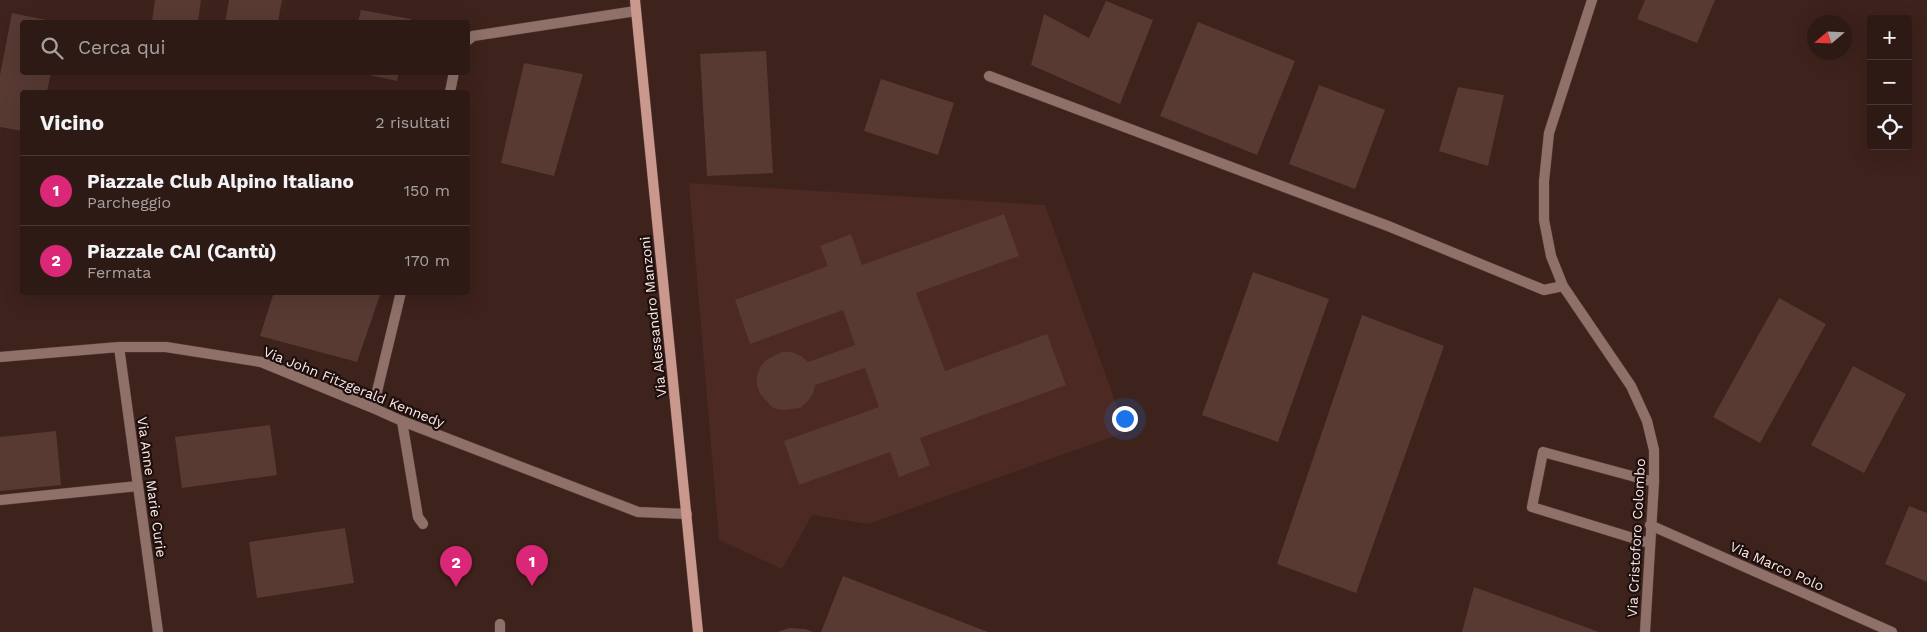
<!DOCTYPE html>
<html lang="it">
<meta charset="utf-8">
<style>
:root{--surface:#2e1a15;--page:#3a2722;--text:#f1f3f6;--muted:#a7a1a0;--line:#493834;--accent:#db2777}
body{margin:0;font-family:"Work Sans",sans-serif;background:var(--page);color:var(--text)}
.controls{position:absolute;right:15px;top:15px;display:grid;overflow:hidden;border-radius:5px;box-shadow:0 5px 20px #0002}
.controls button{width:45px;height:45px;display:grid;place-items:center;padding:0;border:0;border-bottom:1px solid var(--line);background:var(--surface);color:var(--text);font:25px sans-serif}
.compass{position:absolute;left:1807px;top:15px;width:45px;height:45px;border-radius:50%;background:var(--surface);box-shadow:0 5px 20px #0002;rotate:251deg}
.you{position:absolute;left:1124px;top:418px;width:18px;height:18px;margin:-12px;border:4px solid #fff;border-radius:50%;background:#1a73e8;box-shadow:0 0 0 8px #1a73e833}
.badge{display:grid;place-items:center;width:32px;height:32px;border-radius:50%;background:var(--accent);color:#fff;font-size:16px;font-weight:700}
.pin{position:absolute;translate:-50% -41px;filter:drop-shadow(0 1px 2px #0008)}
.pin::after{content:'';position:absolute;top:26px;width:18px;height:15px;background:inherit;clip-path:polygon(0 0,100% 0,50% 100%)}
.list{margin:0;padding:0;list-style:none}
h2{display:flex;justify-content:space-between;align-items:center;height:65px;margin:0;padding:0 20px;font-size:21px}
h2 small{font-size:16px;font-weight:400;color:var(--muted)}
.list li{display:grid;grid-template-columns:32px 1fr auto;gap:15px;align-items:center;box-sizing:border-box;height:70px;padding:0 20px;border-top:1px solid var(--line)}
.list b{display:block;font-size:19px;white-space:nowrap}
.list p{margin:0;font-size:16px;white-space:nowrap;color:var(--muted)}
.list em{font-size:16px;font-style:normal;color:var(--muted)}
.icon{flex:none;width:28px;height:28px;fill:none;stroke:currentColor;stroke-width:2;stroke-linecap:round;stroke-linejoin:round}
.map{position:relative;flex:none;width:1927px;height:632px;overflow:hidden}
.search{position:absolute;background:var(--surface);box-shadow:0 5px 20px #0002;left:20px;top:20px;width:450px;height:55px;display:flex;align-items:center;gap:12px;box-sizing:border-box;padding:0 18px;border-radius:5px;color:var(--muted);font-size:19px}
.panel{position:absolute;background:var(--surface);box-shadow:0 5px 20px #0002;left:20px;top:90px;width:450px;height:205px;border-radius:5px}
.map>svg:first-child{display:block}
.built{fill:#4c2922}
.building{fill:#583a33}
.lines{fill:none;stroke-linecap:round;stroke-linejoin:round}
.service-casing{stroke:#593e38;stroke-width:11}
.minor-casing{stroke:#593e38;stroke-width:11}
.secondary-casing{stroke:#593e38;stroke-width:11}
.service{stroke:#90716a;stroke-width:10}
.minor{stroke:#90716a;stroke-width:10}
.secondary{stroke:#ca988d;stroke-width:10}
.labels{text-anchor:middle;dominant-baseline:central;stroke-width:4.5;stroke-linejoin:round;paint-order:stroke}
.street-label{font-size:14px;fill:#fce8e4;stroke:#1c0f0d}
</style>
<div class="map">
<svg width="1927" height="632" viewBox="0 0 1927 632">
<rect width="100%" height="100%" fill="#3e221c"/>
<path class="built" d="M689,183l356,22 81,227 -258,92 -56,-9 -30,54 -63,-29z"/>
<path class="building" d="M155,0h46l-3,22h-46z
M229,0h53l-4,22h-53z
M1645,0h70l-18,43 -60,-24z
M1106,1l47,19 -33,84 -89,-39 13,-51 45,24z
M361,10l50,9 -1,3h-52z
M12,13l44,9h-34v50h29l-4,20h-25v39l-22,-4v-52z
M1198,22l97,39 -38,94 -97,-39z
M766,51l7,122 -66,3 -7,-122z
M524,63l59,11 -29,102 -53,-13z
M356,72h43l-2,9z
M881,79l73,24 -16,52 -74,-24z
M1319,85l66,25 -30,79 -66,-25z
M1458,87l46,8 -16,71 -49,-15z
M1004,214l15,42 -103,37 29,78 102,-37 19,51 -146,53 10,27 -31,12 -9,-25 -91,33 -15,-44 95,-34 -14,-39 -50,17 -2,9 -6,8 -7,6 -18,2 -9,-2 -13,-14 -3,-9v-9l3,-9 6,-7 16,-8h10l9,4 7,6 47,-17 -12,-35 -93,34 -15,-44 93,-34 -8,-20 31,-12 11,31z
M1253,272l76,27 -51,143 -76,-27z
M274,292h107l-24,70 -97,-26z
M1779,298l47,26 -66,119 -47,-26z
M1362,315l82,31 -88,247 -79,-29z
M1853,366l53,28 -42,79 -53,-28z
M270,425l7,50 -95,13 -7,-51z
M56,431l5,54 -61,6v-54z
M1909,506l18,7v69l-42,-18z
M345,528l9,55 -97,15 -8,-56z
M843,576l145,56h-167z
M1474,587l125,45h-137z
M789,628l16,1 8,3h-36z"/>
<g class="lines">
<defs>
<path id="service" d="M402,421l16,96 5,7
M1649,543l-117,-36 11,-55 111,30
M500,624v8"/>
<path id="minor" d="M1592,0l-43,133 -5,48v39l7,36 12,30 68,100 16,35 7,29v32l-9,150
M468,40l5,-4 163,-25
M989,76l399,150 156,64 19,-4
M450,92l4,-20
M119,347l39,285
M0,357l119,-10h47l95,15 112,46 29,13 236,91 49,2
M373,408l28,-116
M0,500l138,-14
M1650,525l242,107"/>
<path id="secondary" d="M635,0l63,632"/>
</defs>
<use href="#service" class="service-casing"/>
<use href="#minor" class="minor-casing"/>
<use href="#secondary" class="secondary-casing"/>
<use href="#service" class="service"/>
<use href="#minor" class="minor"/>
<use href="#secondary" class="secondary"/>
</g>
<g class="labels">
<g class="street-label">
<text transform="translate(653 317) rotate(-96)">Via Alessandro Manzoni</text>
<text transform="translate(354 387) rotate(22)">Via John Fitzgerald Kennedy</text>
<text transform="translate(152 487) rotate(82)">Via Anne Marie Curie</text>
<text transform="translate(1636 538) rotate(-87)">Via Cristoforo Colombo</text>
<text transform="translate(1777 566) rotate(24)">Via Marco Polo</text>
</g>
</g>
</svg>
<div class="controls">
<button>+</button>
<button>−</button>
<button><svg class="icon" aria-label="locate" viewBox="0 0 24 24"><circle cx="12" cy="12" r="6"/><path d="M12 2v4M12 18v4M2 12h4M18 12h4"/></svg></button>
</div>
<svg class="compass" viewBox="-18 -18 36 36"><path d="M0-13l5 13h-10z" fill="#e53935"/><path d="M0 13l5-13h-10z" fill="#a7a1a0"/></svg>
<div class="you"></div>
<div class="pin badge" style="left:532px;top:586px">1</div>
<div class="pin badge" style="left:456px;top:587px">2</div>
<div class="search"><svg class="icon" aria-label="search" viewBox="0 0 24 24"><circle cx="10" cy="10" r="6"/><path d="M15 15l6 6"/></svg>Cerca qui</div>
<section class="panel">
<h2>Vicino<small>2 risultati</small></h2>
<ul class="list">
<li><span class="badge">1</span><div><b>Piazzale Club Alpino Italiano</b><p>Parcheggio</p></div><em>150 m</em></li>
<li><span class="badge">2</span><div><b>Piazzale CAI (Cantù)</b><p>Fermata</p></div><em>170 m</em></li>
</ul>
</section>
</div>
